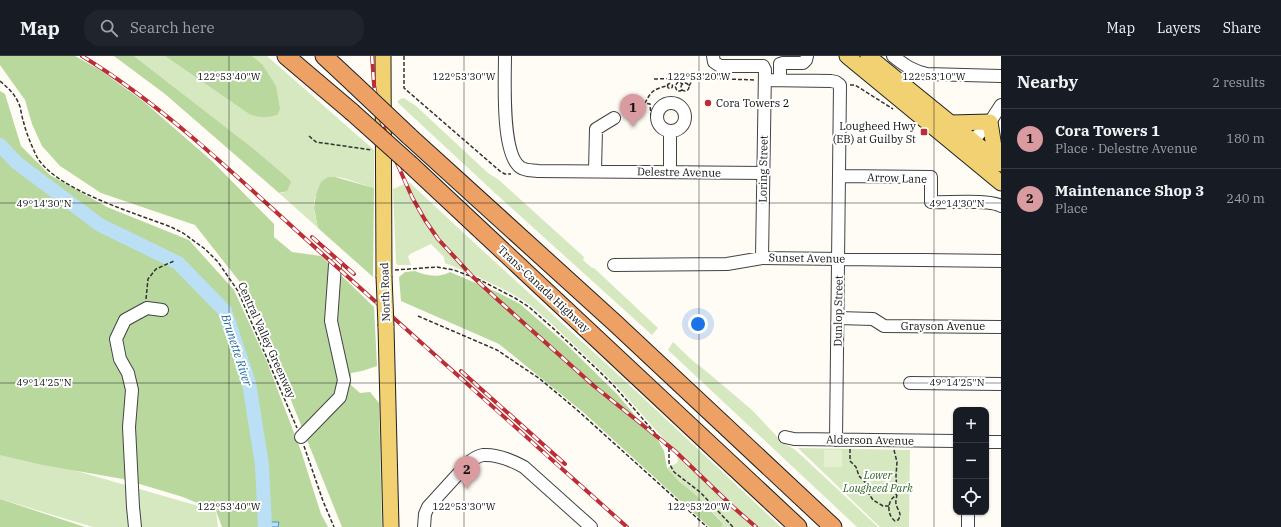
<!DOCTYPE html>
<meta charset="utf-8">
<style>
:root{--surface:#171b24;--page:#20242c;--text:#f1f3f6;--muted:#9ea1a6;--line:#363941;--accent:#d99aa0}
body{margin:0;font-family:"IBM Plex Serif",serif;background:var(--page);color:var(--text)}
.controls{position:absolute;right:12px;bottom:12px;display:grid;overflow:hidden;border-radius:8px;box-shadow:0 1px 3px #0004}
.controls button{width:36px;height:36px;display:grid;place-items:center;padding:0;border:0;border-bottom:1px solid var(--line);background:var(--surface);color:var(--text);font:20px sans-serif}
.you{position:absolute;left:698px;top:268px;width:14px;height:14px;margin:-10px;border:3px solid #fff;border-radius:50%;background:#1a73e8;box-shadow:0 0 0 6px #1a73e833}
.badge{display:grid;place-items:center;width:26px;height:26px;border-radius:50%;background:var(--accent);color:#111;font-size:13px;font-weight:700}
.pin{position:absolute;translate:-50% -33px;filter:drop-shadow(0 1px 2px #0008)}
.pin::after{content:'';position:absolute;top:21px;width:14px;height:12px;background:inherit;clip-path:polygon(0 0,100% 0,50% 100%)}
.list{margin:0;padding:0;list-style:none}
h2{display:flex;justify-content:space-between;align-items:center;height:52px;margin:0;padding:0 16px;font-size:17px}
h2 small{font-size:13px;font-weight:400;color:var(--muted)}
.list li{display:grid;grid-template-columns:26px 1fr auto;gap:12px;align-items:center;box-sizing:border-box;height:60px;padding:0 16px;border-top:1px solid var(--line)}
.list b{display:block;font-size:15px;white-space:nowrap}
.list p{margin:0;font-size:13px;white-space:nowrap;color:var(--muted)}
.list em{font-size:13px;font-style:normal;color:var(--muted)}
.icon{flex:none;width:22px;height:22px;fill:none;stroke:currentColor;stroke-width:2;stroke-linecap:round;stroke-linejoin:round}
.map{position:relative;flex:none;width:1001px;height:471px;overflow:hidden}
header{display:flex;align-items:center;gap:24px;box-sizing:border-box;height:56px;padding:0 20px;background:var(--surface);border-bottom:1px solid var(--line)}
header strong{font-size:19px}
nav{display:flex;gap:22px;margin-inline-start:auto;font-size:14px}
.search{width:280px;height:36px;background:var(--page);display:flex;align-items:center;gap:10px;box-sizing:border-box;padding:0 14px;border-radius:16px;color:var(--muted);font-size:15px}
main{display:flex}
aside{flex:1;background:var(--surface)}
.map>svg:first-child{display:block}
.green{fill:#d5e8bf}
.forest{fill:#b9d89e}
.pitch{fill:#e5f0d0}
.water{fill:#bbdff4;stroke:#4695c7}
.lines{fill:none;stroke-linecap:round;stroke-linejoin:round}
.river{stroke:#bbdff4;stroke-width:14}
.minor-casing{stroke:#434343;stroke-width:14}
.major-casing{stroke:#212121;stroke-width:17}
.highway-casing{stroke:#212121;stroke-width:19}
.path{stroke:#323232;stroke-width:1.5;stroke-dasharray:4 2;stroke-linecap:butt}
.minor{stroke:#fff;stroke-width:12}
.major{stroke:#f1d171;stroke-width:15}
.highway{stroke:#eda164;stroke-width:17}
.rail-casing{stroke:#bb2e37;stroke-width:4}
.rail{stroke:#fff;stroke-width:2.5;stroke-dasharray:8;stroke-linecap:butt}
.major-bridge-casing{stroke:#212121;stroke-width:17;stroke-linecap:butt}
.highway-bridge-casing{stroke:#212121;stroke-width:19;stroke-linecap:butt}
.major-bridge{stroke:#f1d171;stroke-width:15}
.highway-bridge{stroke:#eda164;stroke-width:17}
.ticks{fill:none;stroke:#101010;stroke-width:1;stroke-opacity:0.45}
.poi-dot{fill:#bb2e37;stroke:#fff;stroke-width:1.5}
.labels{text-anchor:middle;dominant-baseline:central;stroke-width:4;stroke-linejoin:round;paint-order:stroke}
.poi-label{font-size:11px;fill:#101010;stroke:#fff;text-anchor:start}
.street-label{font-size:11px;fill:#101010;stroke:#fff}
.park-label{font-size:11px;font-style:italic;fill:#326623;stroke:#fff}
.water-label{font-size:12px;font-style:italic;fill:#1e689d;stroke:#fff}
.ticks-label{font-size:10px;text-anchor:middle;fill:#101010;stroke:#fff;stroke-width:4;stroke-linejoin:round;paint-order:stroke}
</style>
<header>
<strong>Map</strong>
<div class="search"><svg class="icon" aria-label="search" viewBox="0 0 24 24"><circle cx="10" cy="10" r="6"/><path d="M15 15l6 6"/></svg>Search here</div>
<nav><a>Map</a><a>Layers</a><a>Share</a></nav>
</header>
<main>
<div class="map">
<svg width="1001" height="471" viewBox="0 0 1001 471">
<rect width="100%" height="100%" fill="#fefcf4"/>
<path class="green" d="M134,0h31l84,58 13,-50 -10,-8h15l107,94v38c-11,-3 -29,-11 -39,-11 -15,-2 -22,21 -21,33 1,6 3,12 4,18l-39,-35h4l5,-15 -34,-29z
M404,42l12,8 72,67 11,7 85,77 -1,3 9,8h2l64,60 -6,7 -157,-142 -98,-91 3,-3z
M409,126l60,56 170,156 142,133h-59l1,-3c-17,-21 -38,-36 -56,-56l10,-5 1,-3 -2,-7 -60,-68 -64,-61 -22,-19 -19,-12 -37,-18 -29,-12 -1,-6 -13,-13 -21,10 -2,3 3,8h-13l-2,-2 -3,-74z
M673,286l20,19 13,10 46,39 31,33 11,6 8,7 76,71h-21l-189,-177z
M798,392l112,2 -1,77h-29z
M0,393l216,62 2,16h-125l-93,-28z"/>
<path class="forest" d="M0,0h75l25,14 43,31 69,60 62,63v13l18,15 29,4 53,51 3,59 -15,5 -11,2v12l9,8 10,-1 9,11 3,124h-40l-72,-179 -27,-62 -48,-61 -94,-32 -41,-27 -18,-20 -10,-22 -7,-24 -25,-35z
M114,0h20l120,93 34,29 3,4 -4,9 -8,2 -114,-99z
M165,0h87l10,8 14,22 4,23 -3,6c-12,3 -16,3 -28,-1z
M0,35l5,3 16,52 29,29 57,32 82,33 45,50 33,72 34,89 20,63 7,13h-106l-6,-16 -33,-14 -60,-18 -80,-14 -43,-10z
M328,121h7l39,11 -1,89 -55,-49 -4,-20 2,-14 5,-12z
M415,215c12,5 24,7 35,1l49,21 21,11 45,39 52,51 21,25 17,16 9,16 3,17 12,13 19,16 25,27 -1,3h-13l-126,-115 -84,-68 -98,-43 -2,-24 6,-5z
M0,443l85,28h-85z"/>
<path class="pitch" d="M824,394h18v17h-18z"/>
<path class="water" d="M261,466h18l-1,5h-18z"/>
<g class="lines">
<path class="river" d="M0,89l17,18 83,62 78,38 47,48 24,72 13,82 3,62"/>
<defs>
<path id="minor" d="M505,0c0,23 -4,97 15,111 5,4 12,3 18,4l225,2
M713,0l1,6 6,4h43l2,4 -3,188
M893,0c11,9 20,15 34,18l74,2
M765,24l66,1 5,1 4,3 -4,355
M780,24v-16l3,-1h20l3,-3 1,-4
M657 61a14 14 0 1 1 28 0a14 14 0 1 1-28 0Z
M967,91l23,-25 11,-17
M595,115l1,-42 18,-11
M670,115v-40
M840,120l91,1v25c16,1 58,-3 70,4
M614,209l113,-1 35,-6 239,3
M838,262l35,1 11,7 117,1
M910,327l91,1
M301,381l39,-40 4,-17 -13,-59 4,-56
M785,381l9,2 162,2
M986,386h15
M135,471l-2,-20 -4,-80 3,-37 -4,-17 -8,-14 -4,-20 9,-19 22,-12 15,2
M424,471l1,-13 3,-7 41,-45c4,-3 9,-6 14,-7 14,-1 30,6 41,12l67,60
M968,471v-15"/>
<path id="major" d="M383,0l1,220
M847,0l154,127
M868,0l133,108
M950,67l40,-1 6,38
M386,270l5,201"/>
<path id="highway" d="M286,0l66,56
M324,0l30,28
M409,80l206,187 218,204
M410,108l388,363"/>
</defs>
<use href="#minor" class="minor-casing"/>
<use href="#major" class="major-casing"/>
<use href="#highway" class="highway-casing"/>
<path class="path" d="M404,0v32l97,84 4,2h6
M654,23l39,-1 63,2
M0,25c7,6 14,12 18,21 3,5 3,12 5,18 3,12 8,25 14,37 19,33 98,56 134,70l12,6 22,16 13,13 20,29 59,137
M681 31a4 4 0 1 1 8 0a4 4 0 1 1-8 0Z
M667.5 30a2.5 2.5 0 1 1 5 0a2.5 2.5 0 1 1-5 0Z
M850,29h5l38,24
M689,30l4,-7
M682,34l-2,1h-3l-2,-5 3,-4 5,2
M625 45a3 3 0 1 1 6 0a3 3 0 1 1-6 0Z
M632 46a3 3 0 1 1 6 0a3 3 0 1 1-6 0Z
M638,46l7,1
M657,61h-6l-1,-13 -5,-1c6,-12 9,-14 22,-17
M309,80l7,6 56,8
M395,214l42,-3 17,3 24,9 37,19 14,9 26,23 44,41 16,16 54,62v14l5,9 26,20 33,35
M146,243l2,-20 8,-10 18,-8
M418,260l79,34 43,29 36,30 131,118
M304,390l19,55 11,26
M850,393v12l6,6 3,9 6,6 4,12 4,6 10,6h6
M894,394l3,12 -1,14 1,17c-1,3 -4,4 -6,7 -4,7 -2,17 4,21l3,-1c4,-6 1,-8 -1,-13 -2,-4 -1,-8 0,-12"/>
<use href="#minor" class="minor"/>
<use href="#major" class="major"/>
<use href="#highway" class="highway"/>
<defs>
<path id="rail" d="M82,0c87,53 161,127 237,195 102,92 205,184 308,276
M372,0l2,29 5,29 13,38 20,45 13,23 13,19 35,38 25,23 96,86 81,65 58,56 23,20
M312,181l42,37
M461,315l104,93"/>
</defs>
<use href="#rail" class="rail-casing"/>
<use href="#rail" class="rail"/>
<defs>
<path id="major-bridge" d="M384,220l2,50"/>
<path id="highway-bridge" d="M354,28l55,52
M352,56l58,52"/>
</defs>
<use href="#major-bridge" class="major-bridge-casing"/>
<use href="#highway-bridge" class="highway-bridge-casing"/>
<use href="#major-bridge" class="major-bridge"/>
<use href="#highway-bridge" class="highway-bridge"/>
</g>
<path class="ticks" d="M229,0v471M464,0v471M699,0v471M934,0v471M0,147h1001M0,327h1001"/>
<g class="poi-dot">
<circle cx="708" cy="47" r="4"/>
<rect x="920" y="72" width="8" height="8" rx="2"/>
</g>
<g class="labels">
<g class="poi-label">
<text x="716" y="47">Cora Towers 2</text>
<text x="916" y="70" text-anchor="end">Lougheed Hwy<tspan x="916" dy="13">(EB) at Guilby St</tspan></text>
</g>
<g class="street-label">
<text transform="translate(763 113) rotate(-89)">Loring Street</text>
<text transform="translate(679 116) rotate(1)">Delestre Avenue</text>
<text transform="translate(897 122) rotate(2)">Arrow Lane</text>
<text transform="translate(807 202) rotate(1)">Sunset Avenue</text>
<text transform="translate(544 233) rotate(43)">Trans-Canada Highway</text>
<text transform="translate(385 236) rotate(-92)">North Road</text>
<text transform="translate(838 255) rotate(-89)">Dunlop Street</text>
<text x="943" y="270">Grayson Avenue</text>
<text transform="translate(267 284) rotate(66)">Central Valley Greenway</text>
<text transform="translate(870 384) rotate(1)">Alderson Avenue</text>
</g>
<g class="park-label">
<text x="878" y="419">Lower<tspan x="878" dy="13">Lougheed Park</tspan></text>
</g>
<g class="water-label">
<text transform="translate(237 294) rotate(72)">Brunette River</text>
</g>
</g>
<g class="ticks-label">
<text x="229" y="24">122°53'40"W</text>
<text x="464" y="24">122°53'30"W</text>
<text x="699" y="24">122°53'20"W</text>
<text x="934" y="24">122°53'10"W</text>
<text x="44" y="151">49°14'30"N</text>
<text x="957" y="151">49°14'30"N</text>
<text x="44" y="330">49°14'25"N</text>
<text x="957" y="330">49°14'25"N</text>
<text x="229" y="454">122°53'40"W</text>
<text x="464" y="454">122°53'30"W</text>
<text x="699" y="454">122°53'20"W</text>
</g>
</svg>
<div class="controls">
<button>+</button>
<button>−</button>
<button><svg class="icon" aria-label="locate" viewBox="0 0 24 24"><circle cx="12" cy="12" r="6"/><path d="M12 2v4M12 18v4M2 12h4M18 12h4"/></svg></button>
</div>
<div class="you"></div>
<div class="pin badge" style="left:633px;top:71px">1</div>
<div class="pin badge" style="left:467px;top:433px">2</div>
</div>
<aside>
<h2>Nearby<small>2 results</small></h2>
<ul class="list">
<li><span class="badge">1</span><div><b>Cora Towers 1</b><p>Place · Delestre Avenue</p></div><em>180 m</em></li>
<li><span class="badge">2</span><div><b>Maintenance Shop 3</b><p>Place</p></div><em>240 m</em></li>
</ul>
</aside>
</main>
